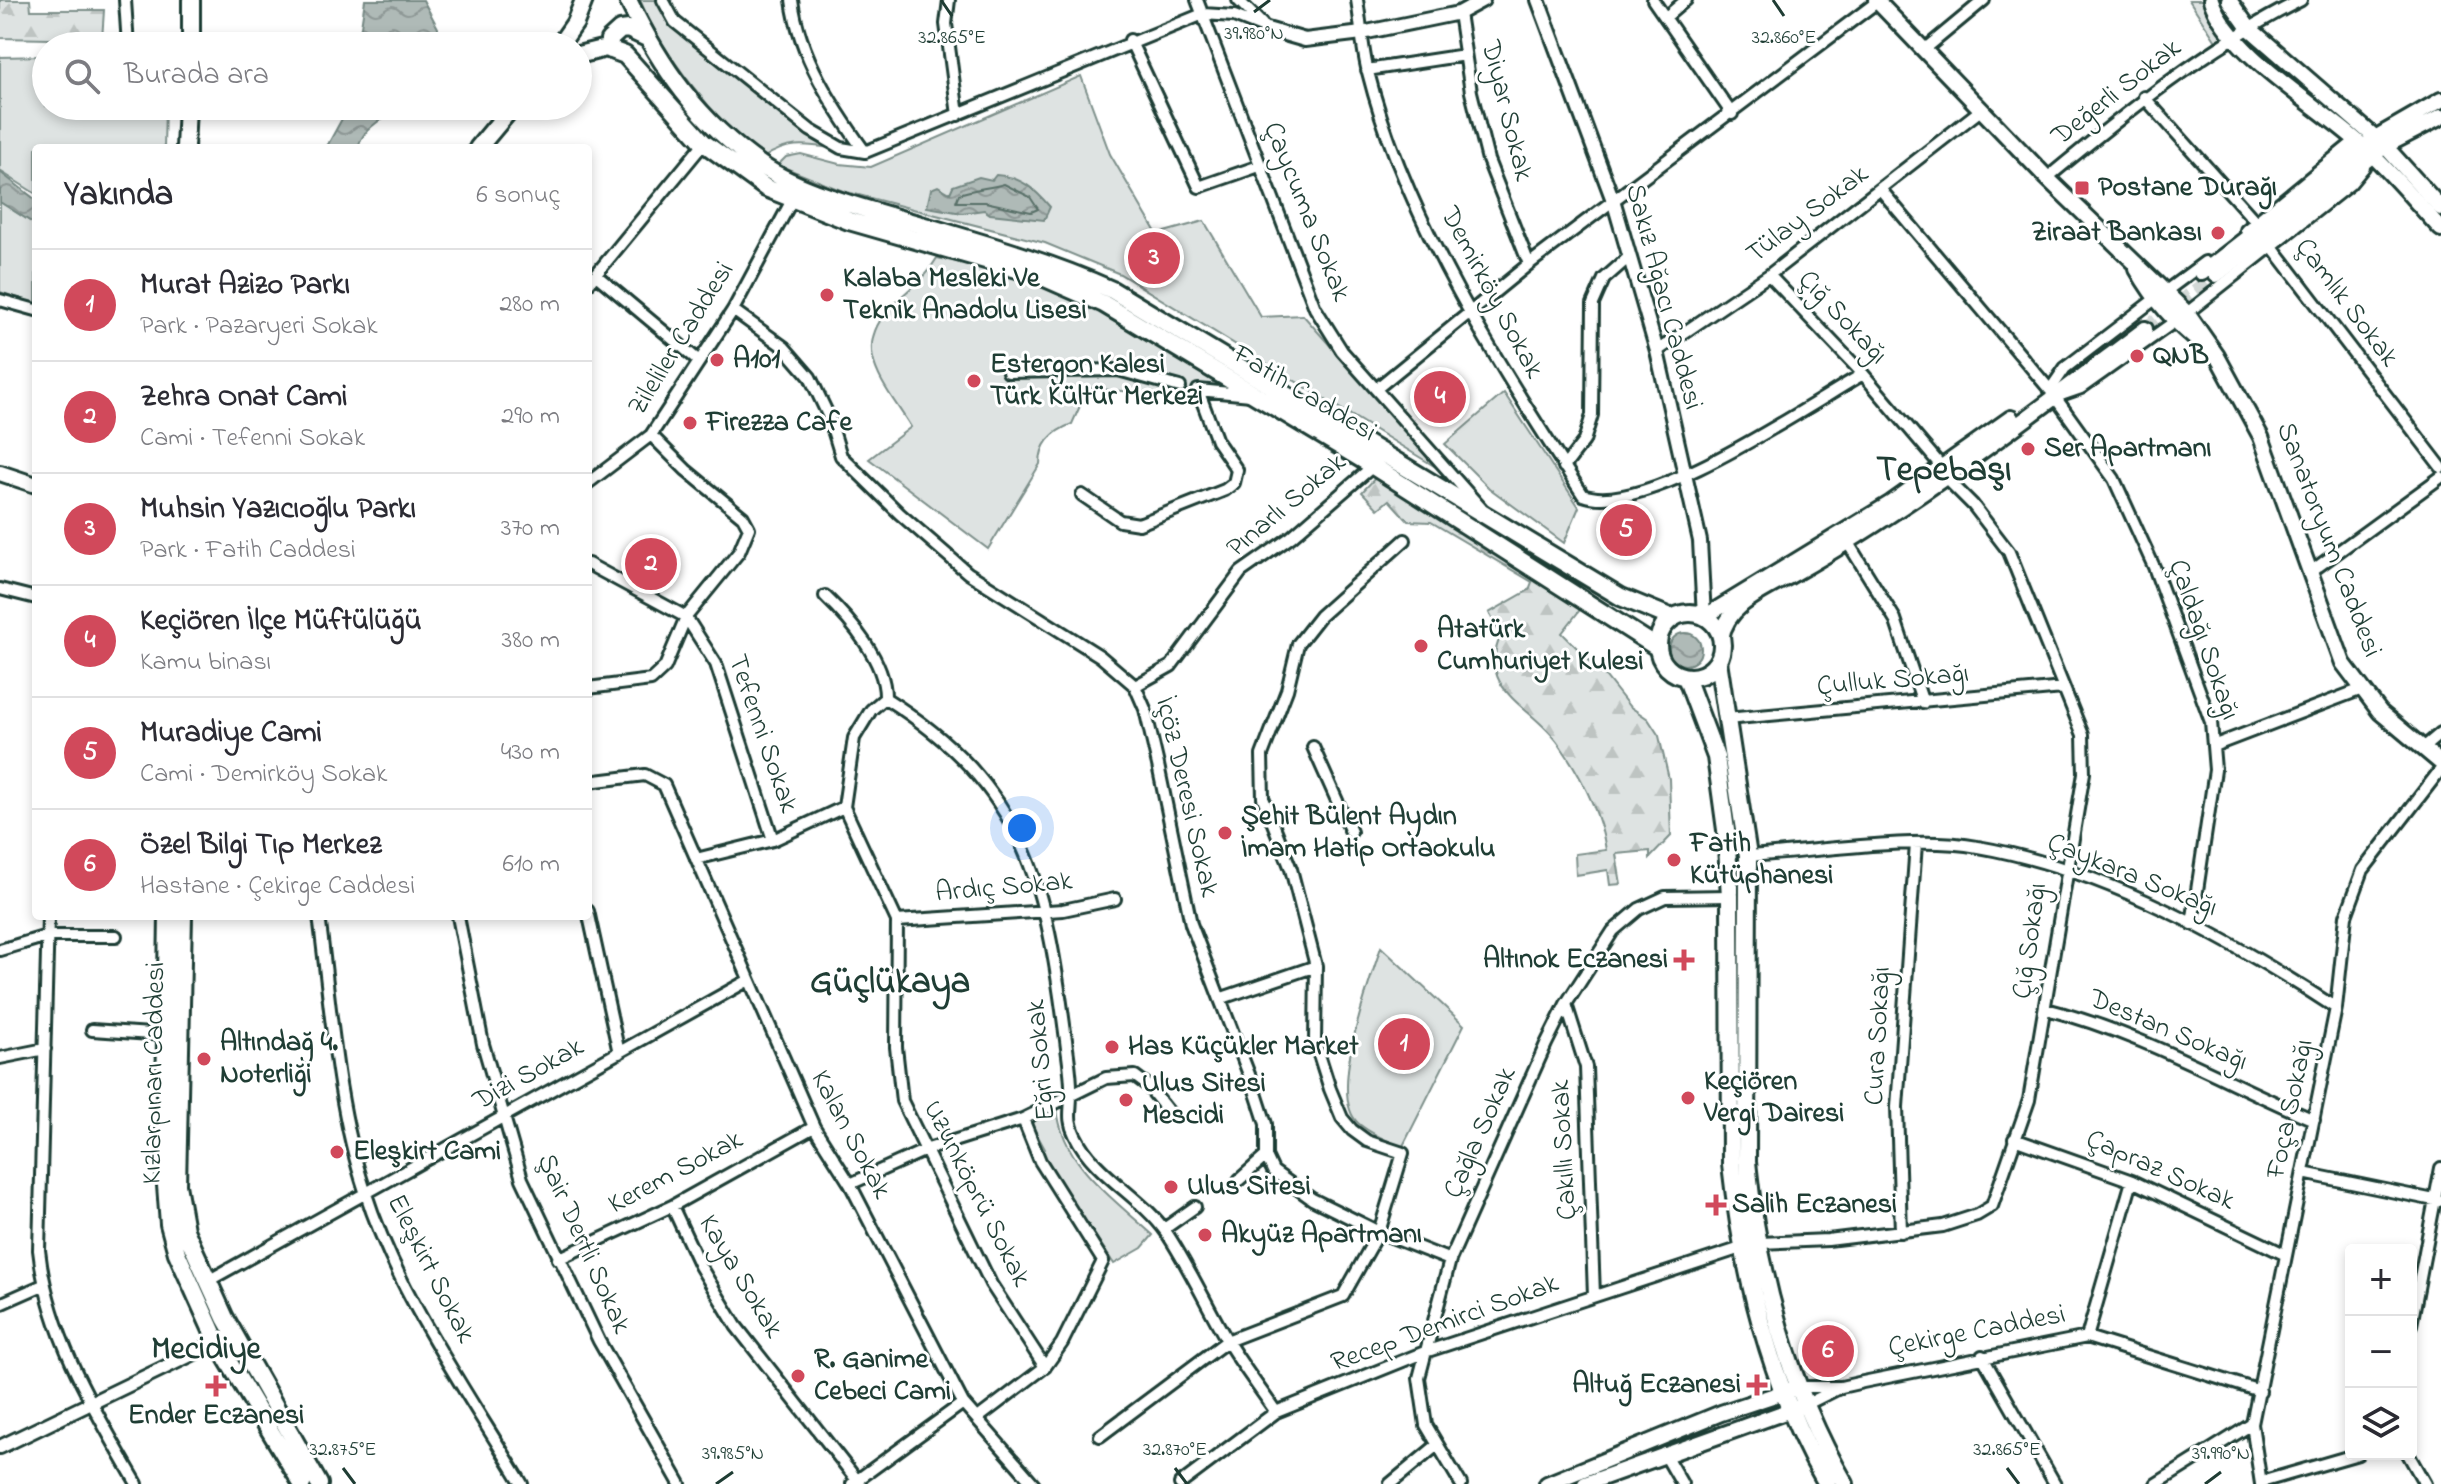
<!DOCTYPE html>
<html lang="tr">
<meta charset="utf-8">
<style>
:root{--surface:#fff;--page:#f7f7f7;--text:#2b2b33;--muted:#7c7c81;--line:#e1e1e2;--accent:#d1495b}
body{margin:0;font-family:"Indie Flower",sans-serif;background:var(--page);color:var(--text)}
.controls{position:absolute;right:24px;bottom:24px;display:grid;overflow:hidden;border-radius:8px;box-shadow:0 4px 12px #0003}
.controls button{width:72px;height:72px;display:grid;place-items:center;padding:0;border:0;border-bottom:2px solid var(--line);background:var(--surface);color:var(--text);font:40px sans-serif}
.you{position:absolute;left:1022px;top:828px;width:28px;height:28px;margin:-20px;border:6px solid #fff;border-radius:50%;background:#1a73e8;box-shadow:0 0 0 12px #1a73e833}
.badge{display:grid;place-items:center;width:52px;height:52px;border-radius:50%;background:var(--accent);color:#fff;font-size:26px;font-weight:700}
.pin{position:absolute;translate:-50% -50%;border:4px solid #fff;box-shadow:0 2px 8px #0006}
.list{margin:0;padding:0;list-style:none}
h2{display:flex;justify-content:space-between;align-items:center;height:104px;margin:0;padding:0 32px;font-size:34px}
h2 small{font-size:26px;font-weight:400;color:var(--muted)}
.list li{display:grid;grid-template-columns:52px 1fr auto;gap:24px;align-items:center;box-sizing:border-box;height:112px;padding:0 32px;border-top:2px solid var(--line)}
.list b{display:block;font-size:30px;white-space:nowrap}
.list p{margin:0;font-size:26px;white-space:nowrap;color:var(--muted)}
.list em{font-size:26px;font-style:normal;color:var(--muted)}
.icon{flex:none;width:44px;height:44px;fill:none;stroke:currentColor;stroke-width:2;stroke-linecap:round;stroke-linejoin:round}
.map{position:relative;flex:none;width:2441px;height:1484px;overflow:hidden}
.search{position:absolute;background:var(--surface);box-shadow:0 4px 12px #0003;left:32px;top:32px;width:560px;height:88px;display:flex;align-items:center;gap:20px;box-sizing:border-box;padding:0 28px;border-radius:44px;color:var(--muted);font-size:30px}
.panel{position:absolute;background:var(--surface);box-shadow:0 4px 12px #0003;left:32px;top:144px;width:560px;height:776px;border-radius:8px}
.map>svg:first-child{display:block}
.green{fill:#dee3e2;stroke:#7e908b;stroke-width:2}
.forest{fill:url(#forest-firs);stroke:#7e908b;stroke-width:2}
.water{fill:url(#water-waves);stroke:#758883;stroke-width:2}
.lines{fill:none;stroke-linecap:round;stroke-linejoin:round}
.shore{stroke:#596f68;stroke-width:2}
.secondary-tunnel{stroke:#d2d8d6;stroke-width:14;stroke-dasharray:14 7;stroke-linecap:butt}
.minor-casing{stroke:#1f3d34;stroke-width:16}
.tertiary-casing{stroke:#1f3d34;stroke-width:18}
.secondary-casing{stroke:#1f3d34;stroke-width:20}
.primary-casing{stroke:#1f3d34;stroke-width:22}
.minor{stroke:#fff;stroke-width:10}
.tertiary{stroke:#fff;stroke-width:12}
.secondary{stroke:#fff;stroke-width:14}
.primary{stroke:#fff;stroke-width:16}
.ticks{fill:none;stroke:#1f3d34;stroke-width:3}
.poi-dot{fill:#d1495b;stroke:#fff;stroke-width:3}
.labels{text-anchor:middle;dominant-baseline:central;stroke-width:6;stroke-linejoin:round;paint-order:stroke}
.street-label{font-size:28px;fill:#1f3d34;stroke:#fff}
.poi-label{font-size:28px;font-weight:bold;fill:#1f3d34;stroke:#fff;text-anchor:start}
.quarter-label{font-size:32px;font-weight:bold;fill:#1f3d34;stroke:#fff}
.district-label{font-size:36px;font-weight:bold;fill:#1f3d34;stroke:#fff}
.ticks-label{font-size:20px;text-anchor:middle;fill:#1f3d34;stroke:#fff;stroke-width:6;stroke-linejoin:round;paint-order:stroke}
</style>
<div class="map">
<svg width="2441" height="1484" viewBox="0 0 2441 1484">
<defs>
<pattern id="forest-firs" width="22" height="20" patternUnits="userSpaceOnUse" patternTransform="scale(2)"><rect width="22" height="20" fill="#dee3e2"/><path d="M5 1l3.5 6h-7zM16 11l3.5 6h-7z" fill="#bec4c2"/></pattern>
<pattern id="water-waves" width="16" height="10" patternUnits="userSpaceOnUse" patternTransform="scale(2)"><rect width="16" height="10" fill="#afbab7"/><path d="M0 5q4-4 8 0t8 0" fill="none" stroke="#8e9896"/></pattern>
</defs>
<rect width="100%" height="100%" fill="#fff"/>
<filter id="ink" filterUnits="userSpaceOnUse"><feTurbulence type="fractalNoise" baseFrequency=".0125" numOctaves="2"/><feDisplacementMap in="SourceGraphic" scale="16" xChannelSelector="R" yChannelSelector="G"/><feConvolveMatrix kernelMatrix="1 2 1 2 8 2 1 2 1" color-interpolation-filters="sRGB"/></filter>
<g filter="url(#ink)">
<path class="green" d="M640,0h19l9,23 162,125c-26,-4 -44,-6 -67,10 -48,-38 -99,-101 -123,-158z
M2189,0h13l24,38 -9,5z
M46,56v50h119l-1,42h-128v46l-36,-23v-114z
M1081,76l29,78 47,80 47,-13 57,96 42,-2 136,154 -319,-195 -75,-31 -202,-52 -65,-26 8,-8 15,-3 38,10 32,3z
M0,202l36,23v79l-36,-12z
M937,258l61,12 105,37 132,81 -80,6 -77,-7 2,19 -8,18c-19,7 -32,20 -32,40l-52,85 -119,-90 42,-32c-27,-44 -64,-79 -16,-124 16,-16 31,-26 42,-45z
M1504,393l75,114 -15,36 -75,-55 -44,-44z
M1381,947l83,78 -62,123c-13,-7 -32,-14 -44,-25 -31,-28 12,-142 23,-176z
M1057,1108c5,57 57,91 96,127l-11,13 -28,16 -73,-111 4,-4 -16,-29z"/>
<path class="forest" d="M0,0h30l1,10h73l-2,30 -102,-2z
M1378,475l201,128v8l-17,22 44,44 23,29 19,13 11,17 10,43 2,57 -21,22v-7l-34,3 5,30 -11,1 -2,-15 -32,5 -1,-21 31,-4c-6,-39 -24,-73 -47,-106 -26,-38 -84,-53 -58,-109l-12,-22 40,-23 3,-8 -101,-60 -23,-1 -19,-21 -11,9 -16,-17z"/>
<path class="water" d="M365,0h58l15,28v18h-80z
M349,106h47c-12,15 -33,20 -38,42h-32z
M0,172l36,28v25l-36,-23z
M996,175c24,1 39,14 54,32l-6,13 -54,-6 -6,-4 -22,3 -35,-6 4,-18 7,-3 12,7 3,-7 26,-9 13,3z
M1669 649a16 16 0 1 1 32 0a16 16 0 1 1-32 0Z"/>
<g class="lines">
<path class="shore" d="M1004,184l26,13 8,12 -7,3 -46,-10h-29l3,-8c16,-5 30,-6 45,-10z"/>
<path class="secondary-tunnel" d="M2145,329l63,-48"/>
<defs>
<path id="minor" d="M125,0l3,46
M663,0l12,22 135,108 31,18 24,4 338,-138 31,2 33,13
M792,0c7,56 41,107 73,152
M949,0l-3,24 12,91
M1197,0l118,308 27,43 139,157
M1238,0l24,24
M1357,0c4,24 5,49 11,72 37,147 133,298 215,423 61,23 223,-88 280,-121
M1653,0l79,114
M1459,13l12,79 17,68 41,104
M1667,16l19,-16
M1130,40l69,147 63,-22
M1925,49l59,-49
M1367,70l98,-15
M2144,97l112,125
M2047,178c81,-67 160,-131 254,-178
M1881,190l169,200 15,-22 90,-69
M2246,230l110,-90
M2271,245l170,222
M596,275l103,86
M1769,275l94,99 79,93
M588,284l116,-141
M2166,291l39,-29
M0,300l36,10
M733,310l51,37 26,30 19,40 12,39 59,58 68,59 132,83 35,30 10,23 13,56 33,159 64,166 11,34v32l7,15 39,28 67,33 71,28
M2187,313l163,-129 14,-17
M2174,322l-93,66 -26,9 59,82 40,88 57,155 4,48 -23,154
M1657,351l112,-76 213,-166
M1008,372l110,-2 62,17
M1376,389l153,-125 348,-262
M1564,467l20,-26 8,-26 1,-111 11,-25 25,-22
M588,483l63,-48 82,-125 59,-110
M1082,495l38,26 19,3 86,-34 9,-7 3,-13 -20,-29 -19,-51 53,5
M1848,543l47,76 28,84
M588,564l98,53 30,47 57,176
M2309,573l132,-96
M0,589l36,9
M825,596c25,24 61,65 60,102l-14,12 -17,28 -10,69 53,114 -1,126 6,54 89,183 54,83
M1135,686l36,-20 70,-94 50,-35 82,-71
M588,688l63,-8 14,-13 21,-50 53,-65 10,-24 -6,-11 -57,-47 -35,-35
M885,698c142,89 161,187 181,342 2,18 6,37 5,55 0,16 -4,24 4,40 19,40 66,61 91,97 22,33 39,70 59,105 15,26 34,50 51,75
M1726,719l337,-31
M2213,746l149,-57
M1313,747l38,85
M2423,748l18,-15
M588,782l57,-7 19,10 150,342 36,57 113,219 71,81
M1748,856c66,-4 167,-21 230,-9 127,22 252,92 358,161
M696,859l77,-19 71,-33
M588,911l31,142
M48,916l-9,334c9,85 56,161 98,234
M319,916c12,91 17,187 46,275 33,104 101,199 157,293
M458,916l25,128 39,135 77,162 81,143
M897,921l166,-11 52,-11
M0,950l47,-14h69
M1222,998l94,-32
M1566,1004l20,63 8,229
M2046,1009c95,24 179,73 268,111
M92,1030l74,5
M0,1058l45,-9
M2014,1139l118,42 152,73
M2303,1173l136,28
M1239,1180l27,-24
M850,1184l78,-35 95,-30 83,-41 29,-2 12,9 25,31
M672,1206l28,60 36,60 124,158
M1164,1229l31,-22
M1901,1232l-4,-125 19,-263
M1760,1243l68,-3 115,-14 34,-11 15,-9 37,-106 55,-327 -1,-38 -74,-183 -36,-47 -27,-27
M558,1259l114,-53 142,-79
M206,1282l543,-302
M0,1304l43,-19
M2411,1325l30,-157
M2087,1337l45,-156
M1982,1356l73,128
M1798,1387h41
M1807,1404l34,-17 22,-5 224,-45 173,54
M978,1418l67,-51 17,-24 41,-82 -63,-100 -17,-42
M1100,1436l127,-95 116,-45 36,-64 24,-79 -36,-12 -15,-11 -10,-12 -12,-29 -15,-47 1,-76 -25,-97 -28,-71 -1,-43 25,-65 11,-46 22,-28 85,-76
M1664,1453l18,31
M2408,1454l17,30
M2261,1482l97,-28
M852,1484l111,-81
M1180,1484l96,-72 149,-60 319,-105
M1390,1484l46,-38
M1461,1484l-35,-59 -7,-47 31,-118 96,-216 20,-40 47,-73 26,-22 26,-12 65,-1
M2156,1484l96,-60
M2261,1484l-9,-60 84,-416 10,-92 17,-46 78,-101"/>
<path id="tertiary" d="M1538,0l76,203 43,148 43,190 4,76
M1267,29l38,11 57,-7 97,-20 24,-13
M0,1447l234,-113"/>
<path id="secondary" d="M1876,0l171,178 140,135 30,43 44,81 82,226 37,49 61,51
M2211,0c18,55 112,108 154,148 27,25 51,54 76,81
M2229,0l19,27 137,119 56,62
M2137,269c18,32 38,54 67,77
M2202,273l173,-135 66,-38
M2216,275l169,-129 56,-29
M0,473l36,12
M1704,617l187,-114 120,-85
M1721,639c5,-35 46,-50 74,-66 124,-70 236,-158 350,-244
M1547,1484l174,-71 72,-24
M1585,1484l214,-77"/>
<path id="primary" d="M628,0c33,68 70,121 133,165 40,28 112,46 160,60 65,19 128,37 191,65l509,307 51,21
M191,46v-46
M559,46l16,-23 9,-23
M611,50l-2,-10 11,-10 8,-1 19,9
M578,55l28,-7 19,7 79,88 62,45 83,33 189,54 66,29 269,162 285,182
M185,148l2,-42
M478,148l35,-42
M1658 645a32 32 0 1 1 64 0a32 32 0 1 1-64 0Z
M1718,661l30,195 -1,306c11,111 42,226 98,322
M1686,677l30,80 10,73 4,66 1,268c12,109 40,224 96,320
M168,916l-4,244 5,64 8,29 41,91 84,140
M183,916l-6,269 8,45 40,88 94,166"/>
</defs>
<use href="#minor" class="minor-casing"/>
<use href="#tertiary" class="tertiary-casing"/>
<use href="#secondary" class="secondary-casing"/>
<use href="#primary" class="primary-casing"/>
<use href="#minor" class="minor"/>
<use href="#tertiary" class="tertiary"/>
<use href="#secondary" class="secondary"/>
<use href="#primary" class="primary"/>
</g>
</g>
<path class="ticks" d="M941,0l11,16M1773,0l11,16M1254,12l16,-12M343,1468l12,16M1175,1468l12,16M2007,1468l12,16M716,1484l17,-12M2205,1484l16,-12"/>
<g class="poi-dot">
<rect x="2074" y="180" width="16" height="16" rx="4"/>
<circle cx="2218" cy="233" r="8"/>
<circle cx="827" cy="295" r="8"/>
<circle cx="2137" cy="356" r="8"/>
<circle cx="717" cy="360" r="8"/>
<circle cx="974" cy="381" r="8"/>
<circle cx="690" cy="423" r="8"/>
<circle cx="2028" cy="449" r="8"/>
<circle cx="1421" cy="646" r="8"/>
<circle cx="1225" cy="833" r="8"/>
<circle cx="1674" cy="860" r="8"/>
<path d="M1680 948h8v8h8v8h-8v8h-8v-8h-8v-8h8z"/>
<circle cx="1112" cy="1047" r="8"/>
<circle cx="204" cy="1059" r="8"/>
<circle cx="1688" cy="1098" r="8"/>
<circle cx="1126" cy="1100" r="8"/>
<circle cx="337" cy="1152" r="8"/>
<circle cx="1171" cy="1187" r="8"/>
<path d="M1712 1193h8v8h8v8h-8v8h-8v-8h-8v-8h8z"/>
<circle cx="1205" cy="1235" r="8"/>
<circle cx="798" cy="1376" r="8"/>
<path d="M1753 1373h8v8h8v8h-8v8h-8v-8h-8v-8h8z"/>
<path d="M212 1374h8v8h8v8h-8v8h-8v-8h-8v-8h8z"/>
</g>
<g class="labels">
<g class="street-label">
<text transform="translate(2117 93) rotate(-38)">Değerli Sokak</text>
<text transform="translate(1506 111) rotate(76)">Diyar Sokak</text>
<text transform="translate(1306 212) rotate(68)">Çaycuma Sokak</text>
<text transform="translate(1808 215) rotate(-37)">Tülay Sokak</text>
<text transform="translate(1491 293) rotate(62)">Demirköy Sokak</text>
<text transform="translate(1663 297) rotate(75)">Sakız Ağacı Caddesi</text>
<text transform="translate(2346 303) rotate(53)">Çamlık Sokak</text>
<text transform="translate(1842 318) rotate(47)">Çığ Sokağı</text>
<text transform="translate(682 339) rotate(-58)">Zileliler Caddesi</text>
<text transform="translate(1304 394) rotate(31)">Fatih Caddesi</text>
<text transform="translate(1287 506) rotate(-40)">Pınarlı Sokak</text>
<text transform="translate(2328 540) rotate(69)">Sanatoryum Caddesi</text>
<text transform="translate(2203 640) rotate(71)">Çaldağı Sokağı</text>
<text transform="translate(1893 681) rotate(-5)">Çulluk Sokağı</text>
<text transform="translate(762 734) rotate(71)">Tefenni Sokak</text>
<text transform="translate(1186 797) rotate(77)">İçöz Deresi Sokak</text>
<text transform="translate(2132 876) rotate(22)">Çaykara Sokağı</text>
<text transform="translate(1004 888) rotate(-5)">Ardıç Sokak</text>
<text transform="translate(2031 941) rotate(-82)">Çığ Sokağı</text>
<text transform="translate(2168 1031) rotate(23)">Destan Sokağı</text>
<text transform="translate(1879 1036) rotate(-87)">Cura Sokağı</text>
<text transform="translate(1042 1060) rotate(-95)">Eğri Sokak</text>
<text transform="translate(155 1073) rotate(-89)">Kızlarpınarı Caddesi</text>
<text transform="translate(529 1075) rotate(-29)">Dizi Sokak</text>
<text transform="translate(2291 1109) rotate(-78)">Foça Sokağı</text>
<text transform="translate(1481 1133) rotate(-66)">Çağla Sokak</text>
<text transform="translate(850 1135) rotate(62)">Kalan Sokak</text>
<text transform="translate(1565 1150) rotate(-93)">Çakıllı Sokak</text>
<text transform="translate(2160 1171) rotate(24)">Çapraz Sokak</text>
<text transform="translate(676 1173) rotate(-28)">Kerem Sokak</text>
<text transform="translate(976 1194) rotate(63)">Uzunköprü Sokak</text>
<text transform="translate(583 1244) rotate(66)">Şair Dertli Sokak</text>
<text transform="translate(430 1269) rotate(63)">Eleşkirt Sokak</text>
<text transform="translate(740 1277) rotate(59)">Kaya Sokak</text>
<text transform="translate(1445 1324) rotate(-20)">Recep Demirci Sokak</text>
<text transform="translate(1977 1332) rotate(-11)">Çekirge Caddesi</text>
</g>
<g class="poi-label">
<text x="2098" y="188">Postane Durağı</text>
<text x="2202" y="233" text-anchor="end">Ziraat Bankası</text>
<text x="843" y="279">Kalaba Mesleki Ve<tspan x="843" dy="32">Teknik Anadolu Lisesi</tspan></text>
<text x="2153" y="356">QNB</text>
<text x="733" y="360">A101</text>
<text x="990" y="365">Estergon Kalesi<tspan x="990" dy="32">Türk Kültür Merkezi</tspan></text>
<text x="706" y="423">Firezza Cafe</text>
<text x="2044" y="449">Ser Apartmanı</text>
<text x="1437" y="630">Atatürk<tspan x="1437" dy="32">Cumhuriyet Kulesi</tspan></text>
<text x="1241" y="817">Şehit Bülent Aydın<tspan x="1241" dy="32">İmam Hatip Ortaokulu</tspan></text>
<text x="1690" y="844">Fatih<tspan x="1690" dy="32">Kütüphanesi</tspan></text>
<text x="1668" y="960" text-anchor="end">Altınok Eczanesi</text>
<text x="220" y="1043">Altındağ 4.<tspan x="220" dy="32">Noterliği</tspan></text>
<text x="1128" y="1047">Has Küçükler Market</text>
<text x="1704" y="1082">Keçiören<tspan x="1704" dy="32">Vergi Dairesi</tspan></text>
<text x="1142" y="1084">Ulus Sitesi<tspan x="1142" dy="32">Mescidi</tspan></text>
<text x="353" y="1152">Eleşkirt Cami</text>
<text x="1187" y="1187">Ulus Sitesi</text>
<text x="1732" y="1205">Salih Eczanesi</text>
<text x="1221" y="1235">Akyüz Apartmanı</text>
<text x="814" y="1360">R. Ganime<tspan x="814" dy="32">Cebeci Cami</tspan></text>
<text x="1741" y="1385" text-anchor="end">Altuğ Eczanesi</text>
<text x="216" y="1416" text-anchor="middle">Ender Eczanesi</text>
</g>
<g class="quarter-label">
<text x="206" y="1350">Mecidiye</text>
</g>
<g class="district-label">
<text x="1944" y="471">Tepebaşı</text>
<text x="890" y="983">Güçlükaya</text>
</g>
</g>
<g class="ticks-label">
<text x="1254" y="39">39.980°N</text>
<text x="952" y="43">32.865°E</text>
<text x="1784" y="43">32.860°E</text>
<text x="343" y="1455">32.875°E</text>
<text x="1175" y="1455">32.870°E</text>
<text x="2007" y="1455">32.865°E</text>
<text x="733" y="1459">39.985°N</text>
<text x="2221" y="1459">39.990°N</text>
</g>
</svg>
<div class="controls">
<button>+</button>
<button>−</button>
<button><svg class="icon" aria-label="layers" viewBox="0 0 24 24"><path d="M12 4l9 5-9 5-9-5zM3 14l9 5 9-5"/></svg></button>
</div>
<div class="you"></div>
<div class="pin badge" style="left:1404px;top:1044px">1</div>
<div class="pin badge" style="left:651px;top:564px">2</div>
<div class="pin badge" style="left:1154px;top:258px">3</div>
<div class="pin badge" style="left:1440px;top:397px">4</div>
<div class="pin badge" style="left:1626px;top:530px">5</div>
<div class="pin badge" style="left:1828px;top:1351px">6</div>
<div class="search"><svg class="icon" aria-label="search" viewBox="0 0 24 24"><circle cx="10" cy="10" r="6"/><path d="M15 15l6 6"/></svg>Burada ara</div>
<section class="panel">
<h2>Yakında<small>6 sonuç</small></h2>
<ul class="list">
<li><span class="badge">1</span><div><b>Murat Azizo Parkı</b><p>Park · Pazaryeri Sokak</p></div><em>280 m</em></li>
<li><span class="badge">2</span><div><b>Zehra Onat Cami</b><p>Cami · Tefenni Sokak</p></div><em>290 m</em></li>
<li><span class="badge">3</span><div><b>Muhsin Yazıcıoğlu Parkı</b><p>Park · Fatih Caddesi</p></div><em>370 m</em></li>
<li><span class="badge">4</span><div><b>Keçiören İlçe Müftülüğü</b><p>Kamu binası</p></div><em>380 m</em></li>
<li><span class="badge">5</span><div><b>Muradiye Cami</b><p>Cami · Demirköy Sokak</p></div><em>430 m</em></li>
<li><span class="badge">6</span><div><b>Özel Bilgi Tıp Merkez</b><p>Hastane · Çekirge Caddesi</p></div><em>610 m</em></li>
</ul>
</section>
</div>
